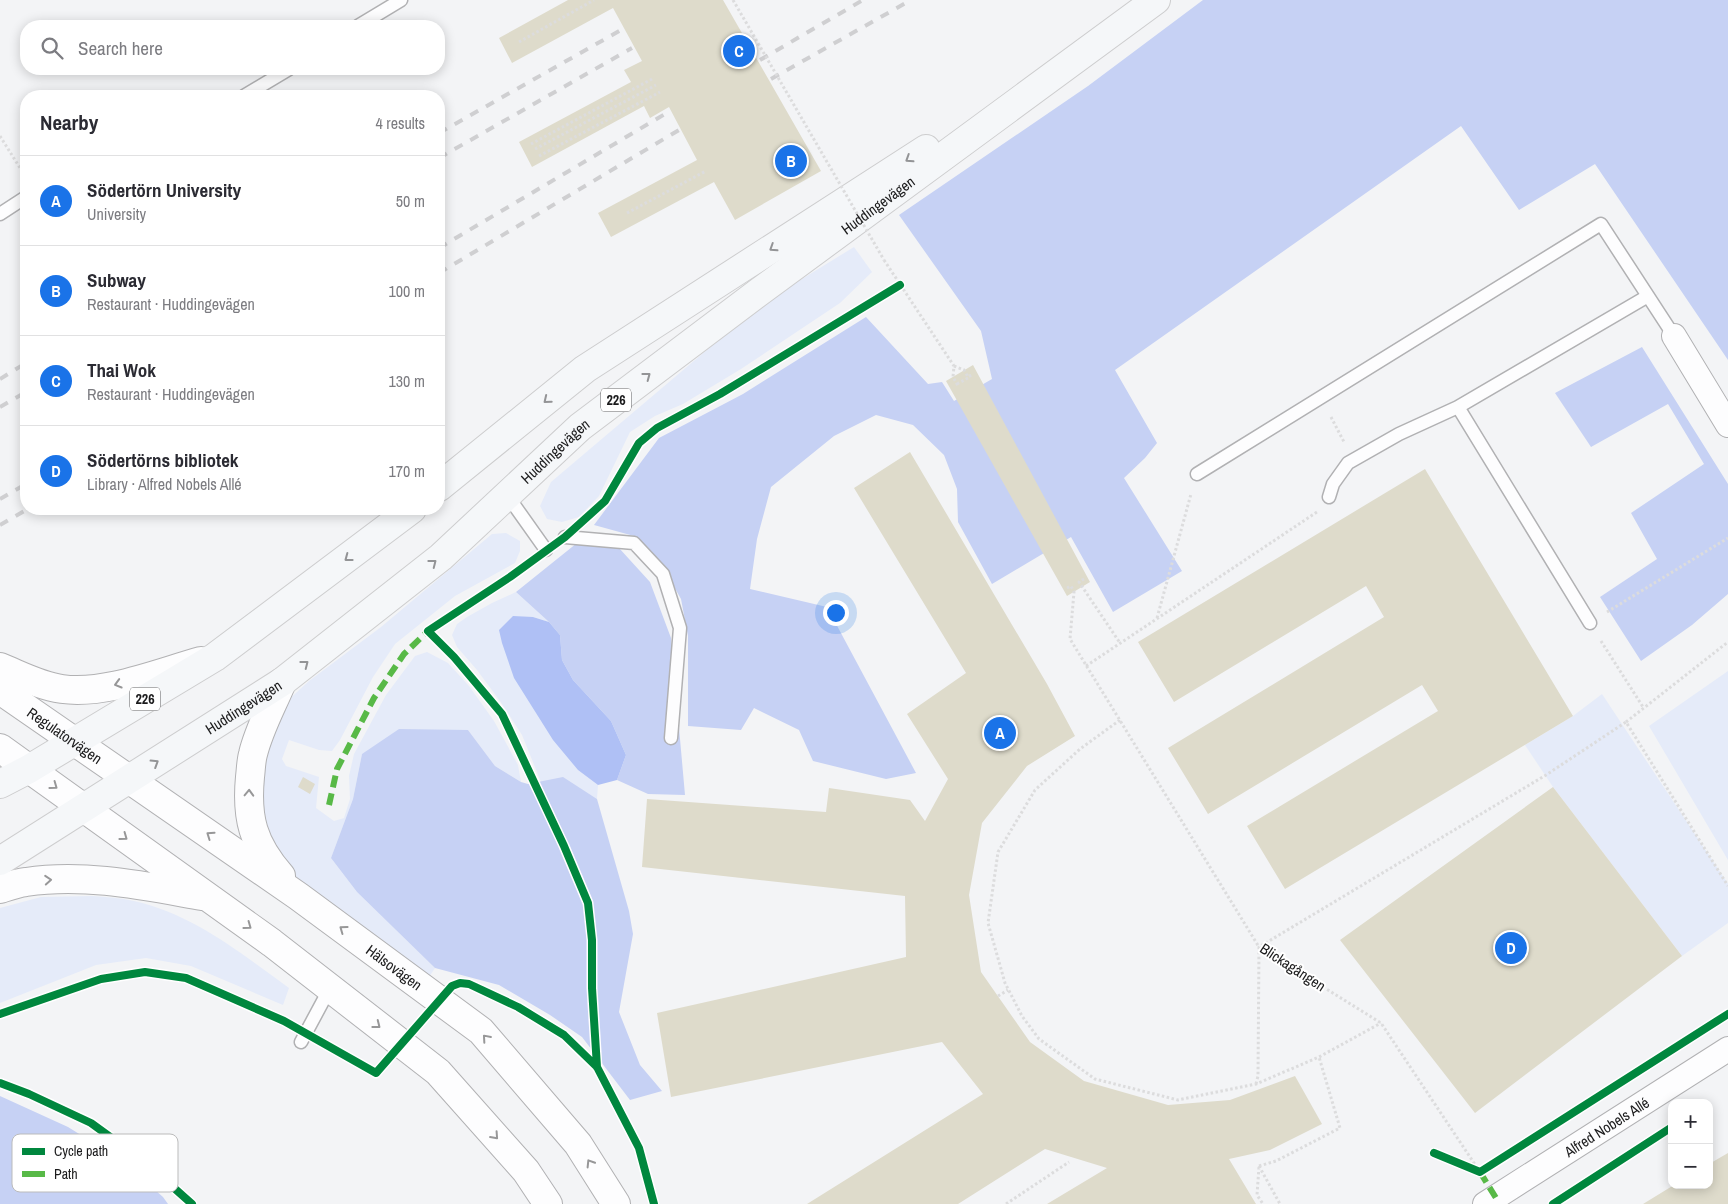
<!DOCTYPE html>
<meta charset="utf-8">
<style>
:root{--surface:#fff;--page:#f2f2f3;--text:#2b2b33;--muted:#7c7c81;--line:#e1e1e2;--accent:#1a73e8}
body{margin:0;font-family:"Archivo Narrow",sans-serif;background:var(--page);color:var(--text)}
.controls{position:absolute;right:15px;bottom:15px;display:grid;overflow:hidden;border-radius:10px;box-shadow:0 2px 12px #0003}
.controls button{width:45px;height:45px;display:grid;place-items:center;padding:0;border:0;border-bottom:1px solid var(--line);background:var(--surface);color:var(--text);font:25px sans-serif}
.you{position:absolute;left:835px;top:612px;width:18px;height:18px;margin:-12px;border:4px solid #fff;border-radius:50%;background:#1a73e8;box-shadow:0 0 0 8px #1a73e833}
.badge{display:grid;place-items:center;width:32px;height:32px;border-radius:50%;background:var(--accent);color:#fff;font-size:16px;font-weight:700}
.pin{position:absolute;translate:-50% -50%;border:2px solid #fff;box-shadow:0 1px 5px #0006}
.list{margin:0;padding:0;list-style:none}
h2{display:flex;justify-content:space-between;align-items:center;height:65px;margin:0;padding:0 20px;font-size:21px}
h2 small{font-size:16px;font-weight:400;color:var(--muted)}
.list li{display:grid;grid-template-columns:32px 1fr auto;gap:15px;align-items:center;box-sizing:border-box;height:90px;padding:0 20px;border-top:1px solid var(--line)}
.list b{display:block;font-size:19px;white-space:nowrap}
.list p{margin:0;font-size:16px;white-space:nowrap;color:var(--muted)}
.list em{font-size:16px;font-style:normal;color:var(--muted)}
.icon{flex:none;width:28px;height:28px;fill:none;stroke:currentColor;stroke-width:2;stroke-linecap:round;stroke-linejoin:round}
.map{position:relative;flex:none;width:1728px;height:1204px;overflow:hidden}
.search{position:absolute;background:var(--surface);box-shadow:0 2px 12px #0003;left:20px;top:20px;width:425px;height:55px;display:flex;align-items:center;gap:12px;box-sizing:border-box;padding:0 18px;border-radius:20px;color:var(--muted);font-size:19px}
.panel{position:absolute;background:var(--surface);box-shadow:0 2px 12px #0003;left:20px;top:90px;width:425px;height:425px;border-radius:20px}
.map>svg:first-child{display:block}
.green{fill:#e5ebf9}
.forest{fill:#c6d1f4}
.water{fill:#afc0f5}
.building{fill:#dedbcb}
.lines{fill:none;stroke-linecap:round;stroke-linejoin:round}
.service-casing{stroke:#b1b1b3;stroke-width:15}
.minor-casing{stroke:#b1b1b3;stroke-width:26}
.tertiary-casing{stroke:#b1b1b3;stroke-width:30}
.primary-casing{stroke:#cdcdce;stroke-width:30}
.path{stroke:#dcdcdd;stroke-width:3;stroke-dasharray:2.5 2.5;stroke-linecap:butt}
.service{stroke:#fdfdfe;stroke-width:12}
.minor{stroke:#fdfdfe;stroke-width:24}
.tertiary{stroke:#fdfdfe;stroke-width:28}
.primary{stroke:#f5f7f9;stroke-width:28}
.rail{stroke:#cfcfd1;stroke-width:4;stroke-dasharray:9 9;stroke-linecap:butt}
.path-bridge{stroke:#dcdcdd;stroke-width:3;stroke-dasharray:2.5 2.5;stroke-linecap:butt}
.quiet{stroke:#58b947;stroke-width:6;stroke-dasharray:12 6;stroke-linecap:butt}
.cycleway-casing{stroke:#fff;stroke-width:11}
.cycleway{stroke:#00873e;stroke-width:8}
.oneway{stroke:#939496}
.oneway2{stroke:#979798}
.labels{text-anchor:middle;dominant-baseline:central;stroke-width:4;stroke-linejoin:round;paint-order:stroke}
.shield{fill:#fff;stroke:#5f5f60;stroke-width:1}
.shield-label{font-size:14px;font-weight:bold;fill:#1b1b1c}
.street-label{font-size:15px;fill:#1b1b1c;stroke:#fff}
.key{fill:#fff;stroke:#bbb;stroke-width:1}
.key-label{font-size:14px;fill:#1b1b1c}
</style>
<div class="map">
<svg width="1728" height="1204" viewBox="0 0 1728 1204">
<rect width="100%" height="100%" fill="#f3f4f6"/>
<path class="green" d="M854,247l18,25 -32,31 -99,66 -58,35 -28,12 -25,16 -31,64 -20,21 -17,5 -15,-3 -7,-13 11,-24 157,-133 76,-59z
M506,533l14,8v10l-5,12 -60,33 -60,48 -22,33 -33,63 -8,11 -13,-1 -30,-10 -7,19 4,7 33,11 -3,31 18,13 10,-3 6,-19 -1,-23 5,-22 32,-59 29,-39 12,-4 21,11 21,23 25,35 24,44 3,17 -26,-16 -27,-36 -106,24 -9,45 -22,59 26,34 78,76 -6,9 -95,-70 -38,-29 -15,-16 -25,-60 15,-75 14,-24 24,-22 72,-54 111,-93z
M516,592l33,30 -16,-5 45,153 20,15 -1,14 -34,-21 -22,4 -19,-47 -22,-34 -23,-31 -20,-23 -5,-12 5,-11 10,-7 25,-14z
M1728,671v189l-79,-134z
M1602,694l126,190v39l-46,33 -129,-169 -28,-42 48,-29z
M92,896c14,1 28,2 42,5 59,13 108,53 155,87l-6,17 -92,-39 -45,-8 -50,7 -96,38v-95l41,-11z"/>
<path class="forest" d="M1203,0h525v360l-133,-196 -76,46 -58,-84 -346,244 42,73 -12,15 -21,20 58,93 -69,41 -42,-75 -79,47 -34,-62 -1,-33 -13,-34 -31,-30 -37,-10 -42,21 -63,51 -14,52 -7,50 77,18 89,166 -30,6 -73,-18 -14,-31 -45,-22 -13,22 -53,-4v-90l-7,-37 -22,-39 -25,-24 -40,-11 65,-87 84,-44 123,-77 62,67 14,-2 12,19 38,-22 -11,-48 -82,-116 189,-129z
M1642,347l86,137v110l-36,31 -51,36 -41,-64 57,-38 -26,-46 73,-49 -36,-60 -77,43 -36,-54z
M577,543l42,5 31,34 21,56 14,157 -37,-1 -31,-14 9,-25 -15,-34 -38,-41 -11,-20 -2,-25 -11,-13 -33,-30z
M399,729l69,1 27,36 26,16 7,2 35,-7 34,22 32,112 4,23 -14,78 21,53 22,26 -32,9 -48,-63 -32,-22 -51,-30 -64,-17 -78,-76 -26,-34 22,-59 9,-45z
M0,1096l68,31 53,33 42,37 5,7h-168z"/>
<path class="water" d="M513,616l20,1 16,5 11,13 2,25 11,20 38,41 15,34 -9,25 -19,5 -20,-15 -25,-30 -39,-62 -12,-35 -3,-13z"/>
<path class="building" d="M568,0h155l98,171 -86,49 -21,-38 -103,55 -13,-24 99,-53 -28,-53 -19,11 -6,-12 -112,61 -13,-25 112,-60 -7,-12 18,-9 -29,-53 -101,55 -13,-25z
M973,365l117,217 -23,14 -121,-215z
M910,452l137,232 28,52 -48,30 -45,57 -13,72 12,77 49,70 54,39 84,24 62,-5 65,-24 27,48 -52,26 -41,9 27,45h-209l60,-36 -62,-19 -87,55h-151l176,-110 -41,-52 -271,55 -14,-84 249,-56 -1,-61 -263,-29 5,-68 179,13 3,-24 81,12 15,21 23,-42 -41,-65 59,-41 -112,-185z
M1425,469l148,247 -288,173 -38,-63 191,-115 -16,-26 -214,129 -40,-66 216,-131 -18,-31 -192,116 -36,-60z
M303,777l12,7 -5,10 -12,-7z
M1553,787l129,169 -207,157 -135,-173z
M1728,1153v51h-85l31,-19h35v-21z"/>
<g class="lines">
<defs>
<path id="service" d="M358,26l43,-26
M244,96l45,-27
M0,214l26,-17
M1458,407l190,-111
M1197,474l404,-250 73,112
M507,495l39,55
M1329,497l4,-13 15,-21 51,-29 59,-27 132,216
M565,537l69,6 29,31 17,54 -9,110
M301,1042l29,-54"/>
<g id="minor">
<path d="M1674,336l54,89"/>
<path id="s1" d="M1485,1204l243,-155"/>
</g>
<g id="tertiary">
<path d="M0,667c20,8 40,19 62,22 43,6 96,-16 139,-28"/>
<path id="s2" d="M0,690l298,206 183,135 97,113 38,60"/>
<path d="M0,748l272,195 166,129 88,99 22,33"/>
<path d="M281,876c-28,-32 -35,-58 -31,-99 1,-8 1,-16 3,-23 6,-25 19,-48 29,-72"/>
<path d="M0,889c9,-3 17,-6 26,-7 59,-9 119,4 176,14"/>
</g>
<g id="primary">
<path d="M439,487l146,-118 341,-220"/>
<path d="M0,784l29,-15 186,-112 197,-148"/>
<path id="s3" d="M0,861l282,-179 159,-125 139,-130 179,-135 397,-292"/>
</g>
</defs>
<use href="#service" class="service-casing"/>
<use href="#minor" class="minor-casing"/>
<use href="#tertiary" class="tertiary-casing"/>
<use href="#primary" class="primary-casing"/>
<path class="path" d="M519,42l75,-42
M0,136l25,40
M531,144l121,-65
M535,149l121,-64
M539,156l121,-64
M627,213l79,-42
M884,260l70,106 -1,11 4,7 -2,1
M954,366l10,4 4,7 5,-3
M957,384l11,-6
M1331,417l13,25
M1084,579l-5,3 41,61
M1067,588l4,-2 3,6 -4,47 189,308 122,76 99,149
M1607,612l121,-74
M1157,618l34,-124
M1601,641l42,66
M1086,666l231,-154
M1120,720l-40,29 -45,41 -37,62 -10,71 17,60 17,33 17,23 56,40 83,21 78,-16 63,-27 62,-34
M1626,722l102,-80
M998,996l10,-6
M1256,1084l2,-8 1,-129 287,-172 80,-53 102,164
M1259,1166l17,-5 64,-33 -21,-71
M1259,1166l21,38
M1259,1167l-2,28 6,9
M1006,1204l63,-42"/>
<use href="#service" class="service"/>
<use href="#minor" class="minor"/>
<use href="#tertiary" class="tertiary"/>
<use href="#primary" class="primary"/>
<path class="rail" d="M760,60l103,-60
M771,79l140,-79
M439,133l182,-103
M439,158l193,-110
M439,248l231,-137
M439,273l240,-143
M0,379l26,-16
M0,407l26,-15
M0,499l26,-15
M0,525l28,-16"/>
<path class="path-bridge" d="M733,0l151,260"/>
<path class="quiet" d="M329,805l8,-36 37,-71 30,-44 24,-23
M1480,1172l16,26"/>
<defs>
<path id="cycleway" d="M0,1014l101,-35 44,-7 41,6 98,43 92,52 76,-87 8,-3 9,1 49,23 46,28 33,32 42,81 15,56
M597,1067l-5,-79v-48l-4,-37 -24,-57 -62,-132 -48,-57 -26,-26 82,-54 55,-40 40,-36 34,-58 18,-15 63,-34 180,-109
M0,1083l29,11 62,29 55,40 46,41
M1434,1153l46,19 248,-158
M1553,1204l119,-77"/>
</defs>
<use href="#cycleway" class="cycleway-casing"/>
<use href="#cycleway" class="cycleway"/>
</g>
<defs><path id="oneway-chevron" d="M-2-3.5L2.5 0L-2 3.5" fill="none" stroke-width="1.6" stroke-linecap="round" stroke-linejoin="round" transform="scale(1.25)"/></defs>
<g class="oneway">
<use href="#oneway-chevron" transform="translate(909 159) rotate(147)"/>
<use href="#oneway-chevron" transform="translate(773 248) rotate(147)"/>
<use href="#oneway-chevron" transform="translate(647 376) rotate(-37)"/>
<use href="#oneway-chevron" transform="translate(547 400) rotate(141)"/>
<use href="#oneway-chevron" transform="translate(348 558) rotate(143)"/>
<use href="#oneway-chevron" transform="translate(433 563) rotate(-38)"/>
<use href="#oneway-chevron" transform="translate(305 664) rotate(-38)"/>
<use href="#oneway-chevron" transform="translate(155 763) rotate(-32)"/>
</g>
<g class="oneway2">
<use href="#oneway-chevron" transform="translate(118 684) rotate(164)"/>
<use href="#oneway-chevron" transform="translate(54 786) rotate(36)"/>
<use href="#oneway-chevron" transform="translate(249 793) rotate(-88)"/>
<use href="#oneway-chevron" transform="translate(210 835) rotate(-145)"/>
<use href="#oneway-chevron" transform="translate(124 837) rotate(36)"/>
<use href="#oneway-chevron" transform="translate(48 880) rotate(-4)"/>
<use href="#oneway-chevron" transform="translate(248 926) rotate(36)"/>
<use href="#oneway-chevron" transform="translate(343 929) rotate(-144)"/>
<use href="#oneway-chevron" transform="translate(377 1025) rotate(38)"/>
<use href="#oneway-chevron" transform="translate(486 1038) rotate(-131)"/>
<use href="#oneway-chevron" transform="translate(495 1136) rotate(48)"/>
<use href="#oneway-chevron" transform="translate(590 1163) rotate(-122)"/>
</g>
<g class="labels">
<g class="shield">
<rect x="601" y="388.5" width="30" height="23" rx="4"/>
<rect x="130" y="687.5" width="30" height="23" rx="4"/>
</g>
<g class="shield-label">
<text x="616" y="400">226</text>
<text x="145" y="699">226</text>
</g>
<g class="street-label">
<text stroke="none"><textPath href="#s3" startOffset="1098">Huddingevägen</textPath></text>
<text stroke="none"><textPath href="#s3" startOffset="692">Huddingevägen</textPath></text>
<text stroke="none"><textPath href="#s3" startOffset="288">Huddingevägen</textPath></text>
<text stroke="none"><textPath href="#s2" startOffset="79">Regulatorvägen</textPath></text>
<text transform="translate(1293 967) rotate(33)">Blickagången</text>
<text stroke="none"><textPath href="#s2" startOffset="482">Hälsovägen</textPath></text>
<text stroke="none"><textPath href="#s1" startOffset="144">Alfred Nobels Allé</textPath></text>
</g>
</g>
<rect x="12" y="1134" width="166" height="58" rx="8" class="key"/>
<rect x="22" y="1148" width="23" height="7" fill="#00873e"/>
<rect x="22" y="1171" width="23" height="6" fill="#58b947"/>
<g class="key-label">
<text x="54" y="1156">Cycle path</text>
<text x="54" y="1179">Path</text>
</g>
</svg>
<div class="controls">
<button>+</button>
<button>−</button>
</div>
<div class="you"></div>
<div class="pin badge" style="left:1000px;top:733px">A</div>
<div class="pin badge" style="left:791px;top:161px">B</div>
<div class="pin badge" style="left:739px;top:51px">C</div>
<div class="pin badge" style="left:1511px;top:948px">D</div>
<div class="search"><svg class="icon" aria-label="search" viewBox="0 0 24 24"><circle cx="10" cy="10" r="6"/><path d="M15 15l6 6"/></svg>Search here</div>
<section class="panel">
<h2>Nearby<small>4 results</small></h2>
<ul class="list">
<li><span class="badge">A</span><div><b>Södertörn University</b><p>University</p></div><em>50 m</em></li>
<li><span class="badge">B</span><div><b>Subway</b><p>Restaurant · Huddingevägen</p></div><em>100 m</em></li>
<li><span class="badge">C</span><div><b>Thai Wok</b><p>Restaurant · Huddingevägen</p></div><em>130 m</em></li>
<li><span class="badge">D</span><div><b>Södertörns bibliotek</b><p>Library · Alfred Nobels Allé</p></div><em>170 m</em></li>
</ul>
</section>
</div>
